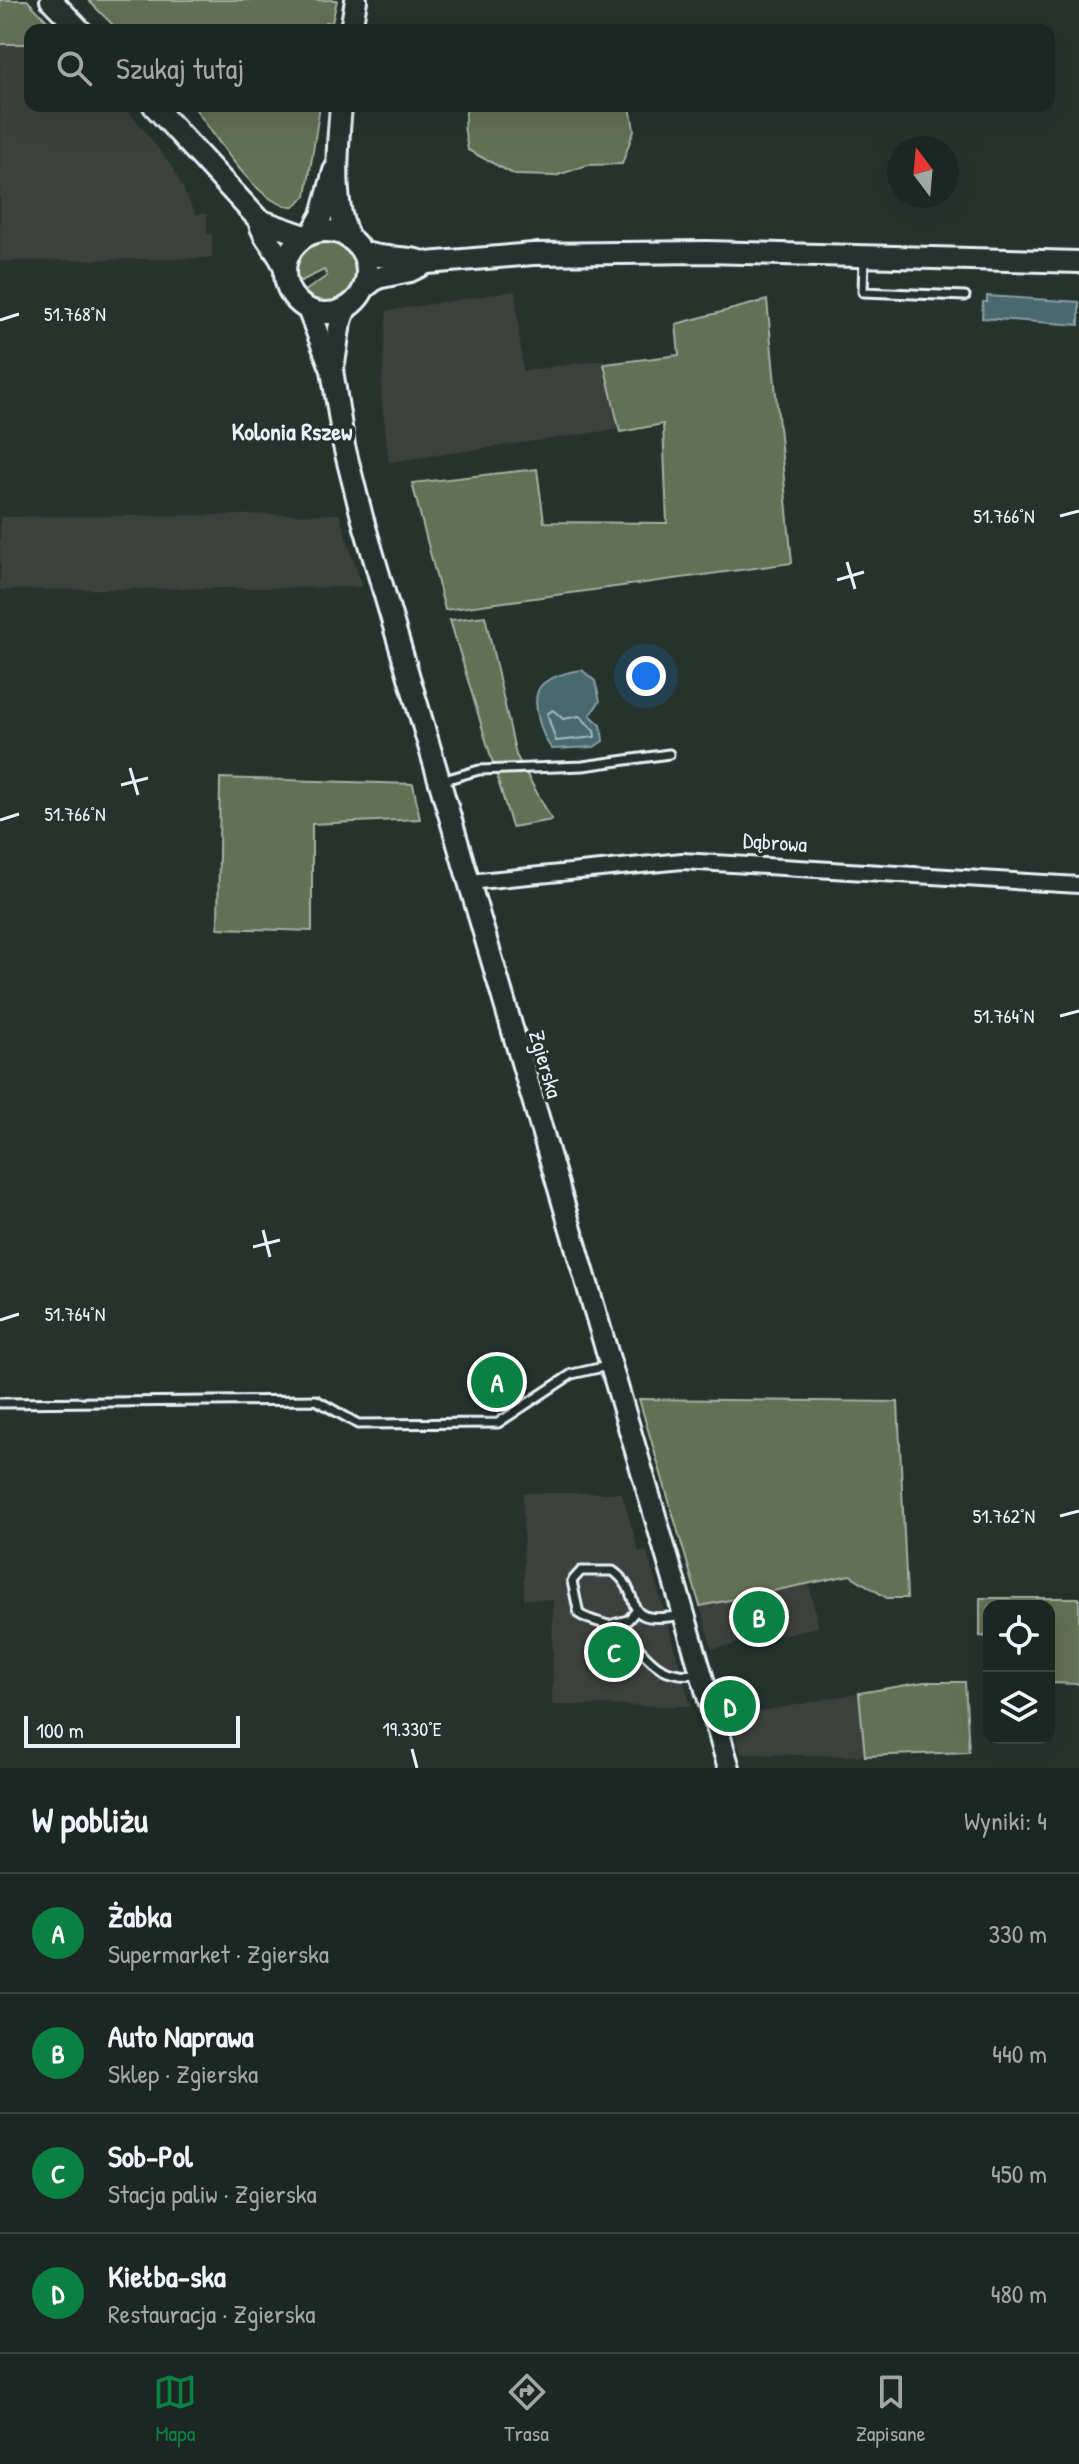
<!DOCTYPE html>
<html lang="pl">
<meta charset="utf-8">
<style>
:root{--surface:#1c2622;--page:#252e2a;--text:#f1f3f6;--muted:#a0a5a5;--line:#3a4340;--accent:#0b8043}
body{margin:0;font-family:"Patrick Hand",sans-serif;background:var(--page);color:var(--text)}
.controls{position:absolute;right:24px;bottom:24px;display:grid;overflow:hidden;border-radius:16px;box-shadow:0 8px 32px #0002}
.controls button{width:72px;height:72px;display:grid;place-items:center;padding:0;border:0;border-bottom:2px solid var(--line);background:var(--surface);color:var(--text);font:40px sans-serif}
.compass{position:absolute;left:887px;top:136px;width:72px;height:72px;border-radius:50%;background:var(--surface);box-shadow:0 8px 32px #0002;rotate:344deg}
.scale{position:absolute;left:24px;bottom:20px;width:216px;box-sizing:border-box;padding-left:8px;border:4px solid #e8f1f8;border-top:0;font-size:22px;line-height:28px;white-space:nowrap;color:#e8f1f8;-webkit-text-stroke:6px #26332d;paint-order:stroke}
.you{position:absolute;left:646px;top:676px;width:28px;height:28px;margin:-20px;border:6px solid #fff;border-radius:50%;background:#1a73e8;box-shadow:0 0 0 12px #1a73e833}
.badge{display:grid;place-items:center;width:52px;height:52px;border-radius:50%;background:var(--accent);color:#fff;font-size:26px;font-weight:700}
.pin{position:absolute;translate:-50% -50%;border:4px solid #fff;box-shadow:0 2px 8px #0006}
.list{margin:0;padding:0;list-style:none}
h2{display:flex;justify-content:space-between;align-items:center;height:104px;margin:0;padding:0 32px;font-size:34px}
h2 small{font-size:26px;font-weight:400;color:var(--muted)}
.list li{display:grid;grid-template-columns:52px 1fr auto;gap:24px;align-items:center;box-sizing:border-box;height:120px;padding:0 32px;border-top:2px solid var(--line)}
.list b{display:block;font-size:30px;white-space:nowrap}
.list p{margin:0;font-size:26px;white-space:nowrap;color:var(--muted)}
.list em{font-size:26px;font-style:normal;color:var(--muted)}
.icon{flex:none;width:44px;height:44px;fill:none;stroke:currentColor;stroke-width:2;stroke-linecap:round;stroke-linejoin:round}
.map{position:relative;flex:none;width:1079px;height:1768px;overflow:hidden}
.search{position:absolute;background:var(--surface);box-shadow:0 8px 32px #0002;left:24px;right:24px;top:24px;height:88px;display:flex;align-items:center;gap:20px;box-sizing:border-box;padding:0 28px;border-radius:16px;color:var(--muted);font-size:30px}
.sheet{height:584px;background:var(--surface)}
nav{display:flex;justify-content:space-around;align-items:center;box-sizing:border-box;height:112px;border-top:2px solid var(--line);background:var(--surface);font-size:22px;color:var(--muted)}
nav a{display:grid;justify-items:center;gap:4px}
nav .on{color:var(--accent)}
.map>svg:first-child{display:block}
.built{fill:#3c413e}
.green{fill:#627052;stroke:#a5b0a5;stroke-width:2}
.water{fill:#48696e;stroke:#889fa5;stroke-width:2}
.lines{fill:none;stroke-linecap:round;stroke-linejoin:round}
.shore{stroke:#a8bbc1;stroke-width:2}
.service-casing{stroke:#e8f1f8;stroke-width:13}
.minor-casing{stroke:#e8f1f8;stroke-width:20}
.secondary-casing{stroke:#e8f1f8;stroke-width:26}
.service{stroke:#26332d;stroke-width:7}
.minor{stroke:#26332d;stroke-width:14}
.secondary{stroke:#26332d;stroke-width:20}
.ticks{fill:none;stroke:#e8f1f8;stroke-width:3}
.labels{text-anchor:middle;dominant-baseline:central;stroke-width:7;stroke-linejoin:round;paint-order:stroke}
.street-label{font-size:22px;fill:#e8f1f8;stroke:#26332d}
.neighbourhood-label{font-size:24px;font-weight:bold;fill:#e8f1f8;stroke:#26332d}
.ticks-label{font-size:20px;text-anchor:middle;fill:#e8f1f8;stroke:#26332d;stroke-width:7;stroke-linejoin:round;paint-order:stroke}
</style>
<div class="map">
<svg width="1079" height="1768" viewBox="0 0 1079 1768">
<rect width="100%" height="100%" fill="#26332d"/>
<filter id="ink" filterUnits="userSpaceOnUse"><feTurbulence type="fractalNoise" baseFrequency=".0125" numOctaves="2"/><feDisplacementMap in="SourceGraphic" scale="16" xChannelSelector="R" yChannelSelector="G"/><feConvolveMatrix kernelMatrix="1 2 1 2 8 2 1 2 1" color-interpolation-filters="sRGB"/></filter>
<g filter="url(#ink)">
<path class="built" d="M0,44h30v62h95l48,62 22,46h12v20h5v24l-212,3z
M515,291l8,80 80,-11 16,69 -230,33 -8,-67 6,-84z
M339,514l23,73 -362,3v-73z
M523,1493h99l17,59h8l44,154 -139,-1 1,-105 -29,-1z
M809,1583l9,44 -106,22 -12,-43z
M859,1693l6,63 -124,-2 -11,-37z"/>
<path class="green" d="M0,0h27l29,30h-26v14h-30z
M88,0h249l-5,23 -7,-1 -1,8h-206z
M193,106h127l-14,90 -12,10c-35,4 -81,-75 -101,-100z
M467,106h163l4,24 -12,34 -34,1 -33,11 -40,-1 -47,-25 -4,-24z
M326,239l20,8c28,28 -1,69 -37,52l-4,-8 22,-15 -3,-6 -23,11 -7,-6c1,-21 12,-33 32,-36z
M767,300l25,263 -347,47 -33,-127 125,-14 7,53 123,1 -4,-99 -43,8 -16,-68 75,-9 -3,-31z
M485,616l31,139 36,65 -40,7 -62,-207z
M220,778l193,6 7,35 -108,5v107l-94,-3z
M639,1399l259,3 9,196h-20l-37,-23 -150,31z
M980,1598h99v86l-30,-1v-77h-60v31l-9,-1z
M924,1682h41l4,70 -104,4 -6,-63z"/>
<path class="water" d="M987,296l92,6v23l-97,-7 1,-16h4z
M582,670l13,11 5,20 -10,14 11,10 2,16 -9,6 -42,2c-10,-12 -22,-48 -12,-62 7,-10 31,-16 42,-17z"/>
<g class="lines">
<path class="shore" d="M553,710l10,9 17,-3 14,15 1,6 -39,4 -9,-27z"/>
<defs>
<path id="service" d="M864,258l-1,34 102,4
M441,781l38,-11 104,-4 86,-12
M0,1403l316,-3 42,24 140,-1 74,-49 36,-8
M682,1615c-68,12 -34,-19 -69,-44h-32l-9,10 7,33c11,7 18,7 29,11 37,13 36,55 90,49
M609,1625l19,-5 8,-9"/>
<path id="minor" d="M469,882l213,-21 397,24"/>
<path id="secondary" d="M51,0l29,30
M351,30l5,-30
M154,106l105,114c3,19 20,30 26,49
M341,106c-3,37 -10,100 9,133
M259,220l46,16
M285 272a41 41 0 1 1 82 0a41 41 0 1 1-82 0Z
M312,233l10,-18 12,-44
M361,251c22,10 44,3 66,12
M363,289l14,-11 33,-7 17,-8 106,-9 173,-2 373,10
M308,309l24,61 12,76 18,71 367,1251
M332,370c7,-22 3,-43 15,-63"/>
</defs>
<use href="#service" class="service-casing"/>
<use href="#minor" class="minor-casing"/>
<use href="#secondary" class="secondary-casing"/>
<use href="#service" class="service"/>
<use href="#minor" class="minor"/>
<use href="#secondary" class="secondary"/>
</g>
</g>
<path class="ticks" d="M0,320l19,-6M1060,516l19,-5M847,562l8,27M837,580l27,-8M130,768l8,27M121,785l27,-7M0,820l19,-6M1060,1016l19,-5M263,1230l7,27M253,1247l27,-7M0,1320l19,-6M1060,1516l19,-5M412,1749l5,19"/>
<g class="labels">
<g class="street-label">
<text transform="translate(775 842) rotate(4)">Dąbrowa</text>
<text transform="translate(546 1064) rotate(74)">Zgierska</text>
</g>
<g class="neighbourhood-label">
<text x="292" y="431">Kolonia Rszew</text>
</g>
</g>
<g class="ticks-label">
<text x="75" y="321">51.768°N</text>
<text x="1004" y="523">51.766°N</text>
<text x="75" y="821">51.766°N</text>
<text x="1004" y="1023">51.764°N</text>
<text x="75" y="1321">51.764°N</text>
<text x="1004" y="1523">51.762°N</text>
<text x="412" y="1736">19.330°E</text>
</g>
</svg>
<div class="controls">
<button><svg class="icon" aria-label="locate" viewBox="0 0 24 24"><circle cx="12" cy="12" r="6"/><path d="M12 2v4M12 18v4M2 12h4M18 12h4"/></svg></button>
<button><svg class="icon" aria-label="layers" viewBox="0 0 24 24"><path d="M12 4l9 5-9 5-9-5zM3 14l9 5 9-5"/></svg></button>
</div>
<svg class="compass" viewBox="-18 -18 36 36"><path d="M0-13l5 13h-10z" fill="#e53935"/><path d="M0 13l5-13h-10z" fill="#a0a5a5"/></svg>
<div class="scale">100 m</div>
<div class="you"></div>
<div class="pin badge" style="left:497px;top:1382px">A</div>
<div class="pin badge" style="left:759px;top:1617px">B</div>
<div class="pin badge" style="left:614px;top:1652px">C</div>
<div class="pin badge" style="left:730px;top:1706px">D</div>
<div class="search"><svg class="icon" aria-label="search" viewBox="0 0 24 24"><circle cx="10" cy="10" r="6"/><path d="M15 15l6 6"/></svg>Szukaj tutaj</div>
</div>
<section class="sheet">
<h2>W pobliżu<small>Wyniki: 4</small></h2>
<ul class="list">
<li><span class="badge">A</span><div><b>Żabka</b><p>Supermarket · Zgierska</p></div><em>330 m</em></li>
<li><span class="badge">B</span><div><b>Auto Naprawa</b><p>Sklep · Zgierska</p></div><em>440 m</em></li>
<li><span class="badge">C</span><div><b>Sob-Pol</b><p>Stacja paliw · Zgierska</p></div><em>450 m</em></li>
<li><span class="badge">D</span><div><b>Kiełba-ska</b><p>Restauracja · Zgierska</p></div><em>480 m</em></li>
</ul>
</section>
<nav>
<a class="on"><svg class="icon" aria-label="map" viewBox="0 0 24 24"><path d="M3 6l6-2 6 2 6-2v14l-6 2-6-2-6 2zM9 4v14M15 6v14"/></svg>Mapa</a>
<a><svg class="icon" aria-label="directions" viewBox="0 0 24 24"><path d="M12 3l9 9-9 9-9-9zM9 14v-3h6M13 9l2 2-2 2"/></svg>Trasa</a>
<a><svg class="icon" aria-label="saved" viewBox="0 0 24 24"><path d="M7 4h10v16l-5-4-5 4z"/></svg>Zapisane</a>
</nav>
